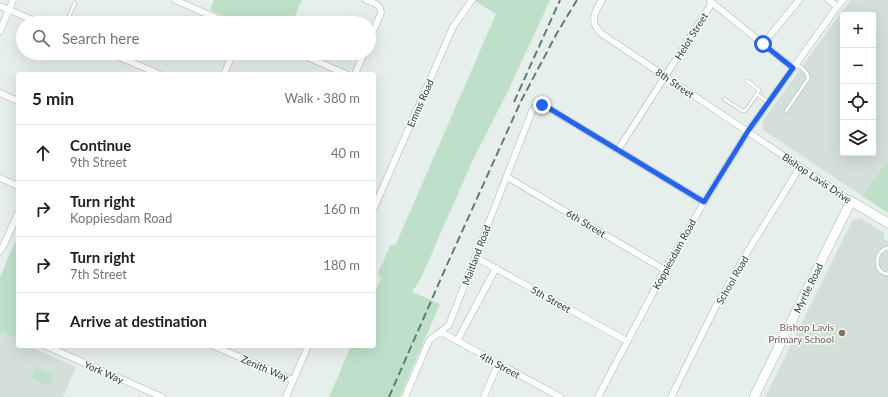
<!DOCTYPE html>
<meta charset="utf-8">
<style>
:root{--surface:#fff;--page:#f6f6f6;--text:#202124;--muted:#757577;--line:#e0e0e0}
body{margin:0;font-family:Lato,sans-serif;background:var(--page);color:var(--text)}
.controls{position:absolute;right:12px;top:12px;display:grid;overflow:hidden;border-radius:4px;box-shadow:0 4px 16px #0002}
.controls button{width:36px;height:36px;display:grid;place-items:center;padding:0;border:0;border-bottom:1px solid var(--line);background:var(--surface);color:var(--text);font:20px sans-serif}
.stop{position:absolute;width:12px;height:12px;margin:-9px;border:3px solid #2563eb;border-radius:50%;background:#fff}
.stop.end{background:#2563eb;border-color:#fff;box-shadow:0 1px 4px #0008}
.list{margin:0;padding:0;list-style:none}
h2{display:flex;justify-content:space-between;align-items:center;height:52px;margin:0;padding:0 16px;font-size:17px}
h2 small{font-size:13px;font-weight:400;color:var(--muted)}
.list li{display:grid;grid-template-columns:26px 1fr auto;gap:12px;align-items:center;box-sizing:border-box;height:56px;padding:0 16px;border-top:1px solid var(--line)}
.list b{display:block;font-size:15px;white-space:nowrap}
.list p{margin:0;font-size:13px;white-space:nowrap;color:var(--muted)}
.list em{font-size:13px;font-style:normal;color:var(--muted)}
.icon{flex:none;width:22px;height:22px;fill:none;stroke:currentColor;stroke-width:2;stroke-linecap:round;stroke-linejoin:round}
.map{position:relative;flex:none;width:888px;height:397px;overflow:hidden}
.search{position:absolute;background:var(--surface);box-shadow:0 4px 16px #0002;left:16px;top:16px;width:360px;height:44px;display:flex;align-items:center;gap:10px;box-sizing:border-box;padding:0 14px;border-radius:22px;color:var(--muted);font-size:15px}
.panel{position:absolute;background:var(--surface);box-shadow:0 4px 16px #0002;left:16px;top:72px;width:360px;height:276px;border-radius:4px}
.map>svg:first-child{display:block}
.built{fill:#d4dfda;fill-rule:evenodd}
.green{fill:#bfe0c8}
.lines{fill:none;stroke-linecap:round;stroke-linejoin:round}
.lane-casing{stroke:#a8b8b2;stroke-width:4}
.street-casing{stroke:#a8b8b2;stroke-width:7}
.secondary-casing{stroke:#a4bbb3;stroke-width:10}
.lane{stroke:#fff;stroke-width:3}
.street{stroke:#fff;stroke-width:6}
.secondary{stroke:#fff;stroke-width:9}
.rail{stroke:#5f7d75;stroke-width:2;stroke-dasharray:8 4;stroke-linecap:butt}
.route{stroke:#2563eb;stroke-width:5}
.education-dot{fill:#8d6e63;stroke:#f7fbf9;stroke-width:1.5}
.labels{text-anchor:middle;dominant-baseline:central;stroke-width:3;stroke-linejoin:round;paint-order:stroke}
.street-label{font-size:10px;fill:#24423a;stroke:#f7fbf9}
.education-label{font-size:10px;fill:#785e54;stroke:#f7fbf9;text-anchor:end}
</style>
<div class="map">
<svg width="888" height="397" viewBox="0 0 888 397">
<rect width="100%" height="100%" fill="#e6efeb"/>
<path class="built" d="M851,0h37v160l-26,36 -99,-66 -1,-8 83,-115h1v-1zM843,15h30v138h-30z
M860,218l24,15v6l4,2v156h-123l87,-176z
M0,332l18,7v7h10l48,21 -13,30h-63z"/>
<path class="green" d="M214,0h88l-10,23h-52l-30,-13z
M476,0h74l-41,89 -38,75 -50,114 -9,14 28,12 -40,93h-71l22,-51h23v-52l7,-15 -3,-6 12,-27 6,-2 100,-230 -21,-13z
M888,160v53l-26,-17z
M18,236v103l-16,-7 -2,4v-59z
M36,367l18,8 -5,11 -18,-8z"/>
<g class="lines">
<defs>
<path id="lane" d="M66,23l9,-20
M757,94l11,8
M724,99l17,11 2,1 3,-1 11,-16 2,-4 -12,-9
M786,111l22,-32c1,-7 -6,-11 -12,-15
M888,248c-13,1 -16,25 0,26"/>
<path id="street" d="M175,0l53,23
M366,0l10,4 4,4 1,5 -12,28
M602,0c-8,12 -13,23 0,34l249,167
M829,0l8,7
M710,1l83,67
M0,6l40,17
M0,31l13,-31
M763,44l36,-44
M110,53l49,21
M298,53l48,21
M224,74l9,-21
M355,74l9,-21
M0,93l18,8
M618,150l94,-147
M507,177l158,93
M0,178l18,8
M374,208l79,-181 19,-27
M0,251l3,-4 15,-34
M475,257l152,84
M441,332l119,65
M457,341l39,-73
M46,346l116,51
M214,346l79,34
M286,397l22,-51
M405,397l24,-56c6,-7 14,-10 20,-16l83,-214c3,-5 7,-7 13,-5l159,96
M484,397l14,-33
M598,397l67,-127 39,-68 44,-71 89,-124 6,-7
M671,397l44,-89 33,-57 52,-84"/>
<path id="secondary" d="M754,397l97,-196 37,22"/>
</defs>
<use href="#lane" class="lane-casing"/>
<use href="#street" class="street-casing"/>
<use href="#secondary" class="secondary-casing"/>
<use href="#lane" class="lane"/>
<use href="#street" class="street"/>
<use href="#secondary" class="secondary"/>
<path class="rail" d="M514,102l46,-102
M389,397l57,-130 75,-166 36,-68 20,-33"/>
</g>
<g class="lines">
<path class="route" d="M542,105l5,2 157,95 44,-71 45,-63 -30,-24"/>
</g>
<circle class="education-dot" cx="842" cy="333" r="4"/>
<g class="labels">
<g class="street-label">
<text transform="translate(691 36) rotate(-58)">Helot Street</text>
<text transform="translate(675 83) rotate(34)">8th Street</text>
<text transform="translate(420 103) rotate(-66)">Emms Road</text>
<text transform="translate(817 178) rotate(34)">Bishop Lavis Drive</text>
<text transform="translate(586 223) rotate(31)">6th Street</text>
<text transform="translate(674 254) rotate(-61)">Koppiesdam Road</text>
<text transform="translate(476 255) rotate(-69)">Maitland Road</text>
<text transform="translate(732 280) rotate(-60)">School Road</text>
<text transform="translate(808 288) rotate(-64)">Myrtle Road</text>
<text transform="translate(551 299) rotate(29)">5th Street</text>
<text transform="translate(500 365) rotate(28)">4th Street</text>
<text transform="translate(265 368) rotate(23)">Zenith Way</text>
<text transform="translate(104 372) rotate(24)">York Way</text>
</g>
<g class="education-label">
<text x="834" y="327">Bishop Lavis<tspan x="834" dy="12">Primary School</tspan></text>
</g>
</g>
</svg>
<div class="controls">
<button>+</button>
<button>−</button>
<button><svg class="icon" aria-label="locate" viewBox="0 0 24 24"><circle cx="12" cy="12" r="6"/><path d="M12 2v4M12 18v4M2 12h4M18 12h4"/></svg></button>
<button><svg class="icon" aria-label="layers" viewBox="0 0 24 24"><path d="M12 4l9 5-9 5-9-5zM3 14l9 5 9-5"/></svg></button>
</div>
<div class="stop" style="left:763px;top:44px"></div>
<div class="stop end" style="left:542px;top:105px"></div>
<div class="search"><svg class="icon" aria-label="search" viewBox="0 0 24 24"><circle cx="10" cy="10" r="6"/><path d="M15 15l6 6"/></svg>Search here</div>
<section class="panel">
<h2>5 min<small>Walk · 380 m</small></h2>
<ul class="list">
<li><svg class="icon" aria-label="ahead" viewBox="0 0 24 24"><path d="M12 20V5M6 11l6-6 6 6"/></svg><div><b>Continue</b><p>9th Street</p></div><em>40 m</em></li>
<li><svg class="icon" aria-label="right" viewBox="0 0 24 24"><path d="M7 20v-9h11M14 6l5 5-5 5"/></svg><div><b>Turn right</b><p>Koppiesdam Road</p></div><em>160 m</em></li>
<li><svg class="icon" aria-label="right" viewBox="0 0 24 24"><path d="M7 20v-9h11M14 6l5 5-5 5"/></svg><div><b>Turn right</b><p>7th Street</p></div><em>180 m</em></li>
<li><svg class="icon" aria-label="arrive" viewBox="0 0 24 24"><path d="M6 21V4h12l-3 4 3 4H6"/></svg><div><b>Arrive at destination</b></div></li>
</ul>
</section>
</div>
